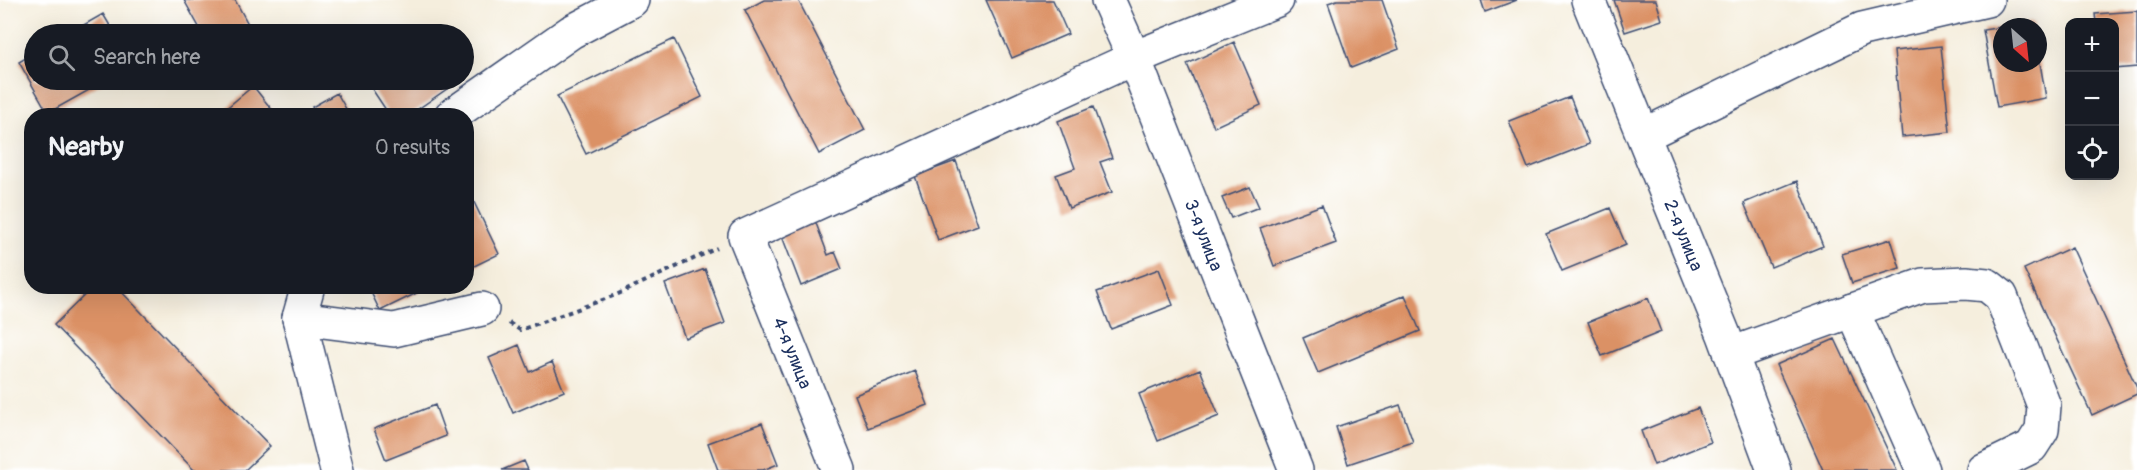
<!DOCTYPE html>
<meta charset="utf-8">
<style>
:root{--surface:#171b24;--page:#242831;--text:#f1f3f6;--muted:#9ea1a6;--line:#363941}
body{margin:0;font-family:Pangolin,sans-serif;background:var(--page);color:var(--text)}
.controls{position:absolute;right:18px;top:18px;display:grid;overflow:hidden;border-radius:12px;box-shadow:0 6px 24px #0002}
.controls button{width:54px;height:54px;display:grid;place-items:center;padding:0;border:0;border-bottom:2px solid var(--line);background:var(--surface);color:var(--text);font:30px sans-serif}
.compass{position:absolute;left:1993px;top:18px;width:54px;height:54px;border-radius:50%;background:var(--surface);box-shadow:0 6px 24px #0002;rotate:153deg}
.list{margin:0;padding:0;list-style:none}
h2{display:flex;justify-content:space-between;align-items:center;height:78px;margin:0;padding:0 24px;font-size:26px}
h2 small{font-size:20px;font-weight:400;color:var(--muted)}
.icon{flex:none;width:33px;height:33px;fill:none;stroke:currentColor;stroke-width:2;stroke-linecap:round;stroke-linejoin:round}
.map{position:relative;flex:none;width:2137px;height:470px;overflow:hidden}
.search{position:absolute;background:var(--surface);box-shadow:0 6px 24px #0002;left:24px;top:24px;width:450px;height:66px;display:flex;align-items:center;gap:15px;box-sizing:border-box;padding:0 21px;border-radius:33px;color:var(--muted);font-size:22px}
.panel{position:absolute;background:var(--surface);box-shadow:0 6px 24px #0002;left:24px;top:108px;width:450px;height:186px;border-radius:24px}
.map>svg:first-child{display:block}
.building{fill:#db9165}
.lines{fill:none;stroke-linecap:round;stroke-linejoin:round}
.minor-casing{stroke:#3c4c71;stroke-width:36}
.path{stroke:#3c4c71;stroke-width:4;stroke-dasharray:4.5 4.5;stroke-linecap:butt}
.minor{stroke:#fff;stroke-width:33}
.labels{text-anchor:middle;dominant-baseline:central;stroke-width:5;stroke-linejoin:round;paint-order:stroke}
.street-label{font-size:18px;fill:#1b2f5e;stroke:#fff}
</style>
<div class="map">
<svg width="2137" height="470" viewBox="0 0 2137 470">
<rect width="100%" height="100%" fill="#fff"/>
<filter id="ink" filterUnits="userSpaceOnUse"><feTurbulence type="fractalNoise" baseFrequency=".0167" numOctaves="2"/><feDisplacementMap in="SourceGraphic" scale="12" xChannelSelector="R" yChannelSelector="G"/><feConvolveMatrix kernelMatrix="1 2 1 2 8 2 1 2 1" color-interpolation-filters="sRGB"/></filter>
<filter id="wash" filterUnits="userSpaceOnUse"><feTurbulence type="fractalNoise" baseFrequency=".008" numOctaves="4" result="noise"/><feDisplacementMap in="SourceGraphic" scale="24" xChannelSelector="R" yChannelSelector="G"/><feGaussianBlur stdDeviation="1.35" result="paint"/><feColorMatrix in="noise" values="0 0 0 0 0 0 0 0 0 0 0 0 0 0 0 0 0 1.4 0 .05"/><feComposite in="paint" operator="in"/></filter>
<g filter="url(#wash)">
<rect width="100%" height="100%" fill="#f5eedd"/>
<g id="blocks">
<path class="building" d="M184,0h51l13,24 -18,10h-27z
M764,0h34l67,130 -46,24 -74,-144z
M986,0h67l15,34 -56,24z
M1337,0h45l17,49 -48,19 -23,-65z
M1481,0h36l-32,12z
M1614,0h42l6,20 -37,12z
M2137,11v56l-23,2v-47h-18l-1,-8z
M103,14l12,20h-47z
M2033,22l1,5h-24v-1z
M2002,27v36h36l1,-6 7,41 -49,9 -14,-77z
M674,39l28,58 -116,57 -29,-58z
M1234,42l27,63 -47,22 -27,-63z
M1941,46l9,86 -48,5 -8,-86z
M34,53v27h73l-59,33 -29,-51z
M366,80h81l4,6 -43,30h-18z
M253,86l24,30h-60z
M337,93l13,23h-33l-5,-9z
M1570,97l19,47 -61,24 -19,-47z
M1093,107l19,51 -12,4 12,30 -43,16 -13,-33 19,-7 -17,-47z
M956,161l22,64 -40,15 -23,-64z
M1797,181l26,65 -52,21 -27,-64z
M1250,187l9,20 -28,11 -9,-20z
M470,194l29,60 -33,16v-75z
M1322,205l14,38 -62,23 -14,-38z
M1610,208l16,37 -64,26 -16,-37z
M814,218l14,37 7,-3 7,17 -41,17 -21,-55z
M1891,239l9,29 -48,15 -10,-29z
M2072,247l65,141v6l-45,21 -68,-146z
M705,269l20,54 -40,15 -20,-54z
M1159,269l14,36 -62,24 -14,-37z
M94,286h22l154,160 -25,24h-51l-140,-145z
M368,286h63l-51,25z
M1405,295l15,36 -102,42 -15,-35z
M1648,298l13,34 -59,24 -14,-34z
M1835,339l62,131h-74l-47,-105z
M519,345l11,27 22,-10 12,29 -51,22 -24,-55z
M1200,369l19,47 -61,25 -19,-47z
M915,371l13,34 -60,23 -13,-33z
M435,405l11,31 -60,24 -12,-31z
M1400,405l13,37 -65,22 -12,-37z
M1698,408l13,34 -57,23 -13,-34z
M762,423l16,41 -15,6h-45l-10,-27z
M524,461l4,9h-26z"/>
</g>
</g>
<g filter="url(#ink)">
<use href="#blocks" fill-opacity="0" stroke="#3c4c71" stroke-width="1.5"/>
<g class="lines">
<defs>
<g id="minor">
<path id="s1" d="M1108,0l26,58 162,412"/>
<path id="s2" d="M1588,0l136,335 50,135"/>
<path d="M451,116l120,-84 61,-32"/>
<path d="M1644,135l218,-106 125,-29"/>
<path d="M308,286l-9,32 38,152"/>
<path d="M1852,310l71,160"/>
<path d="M299,318l95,12 88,-21"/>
<path d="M1731,354l192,-69 43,-2 21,2 14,11 43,110 -2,24 -11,17 -47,23"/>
<path d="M839,470l-94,-234 389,-178 143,-58"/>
</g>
</defs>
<use href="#minor" class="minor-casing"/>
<path class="path" d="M509,323l11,7 96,-35 101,-47"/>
<use href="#minor" class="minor"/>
</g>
</g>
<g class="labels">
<g class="street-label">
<text stroke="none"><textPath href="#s1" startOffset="254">3-я улица</textPath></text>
<text stroke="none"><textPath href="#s2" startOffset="254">2-я улица</textPath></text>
<text transform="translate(792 353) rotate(68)">4-я улица</text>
</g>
</g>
</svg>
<div class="controls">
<button>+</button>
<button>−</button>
<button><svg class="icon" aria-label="locate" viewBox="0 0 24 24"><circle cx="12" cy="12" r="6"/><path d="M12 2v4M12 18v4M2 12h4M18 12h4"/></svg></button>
</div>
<svg class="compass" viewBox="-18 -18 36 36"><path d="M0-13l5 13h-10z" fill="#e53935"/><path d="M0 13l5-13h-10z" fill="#9ea1a6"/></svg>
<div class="search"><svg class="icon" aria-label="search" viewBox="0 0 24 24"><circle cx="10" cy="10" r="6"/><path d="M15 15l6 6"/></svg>Search here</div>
<section class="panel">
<h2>Nearby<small>0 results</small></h2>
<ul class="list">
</ul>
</section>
</div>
